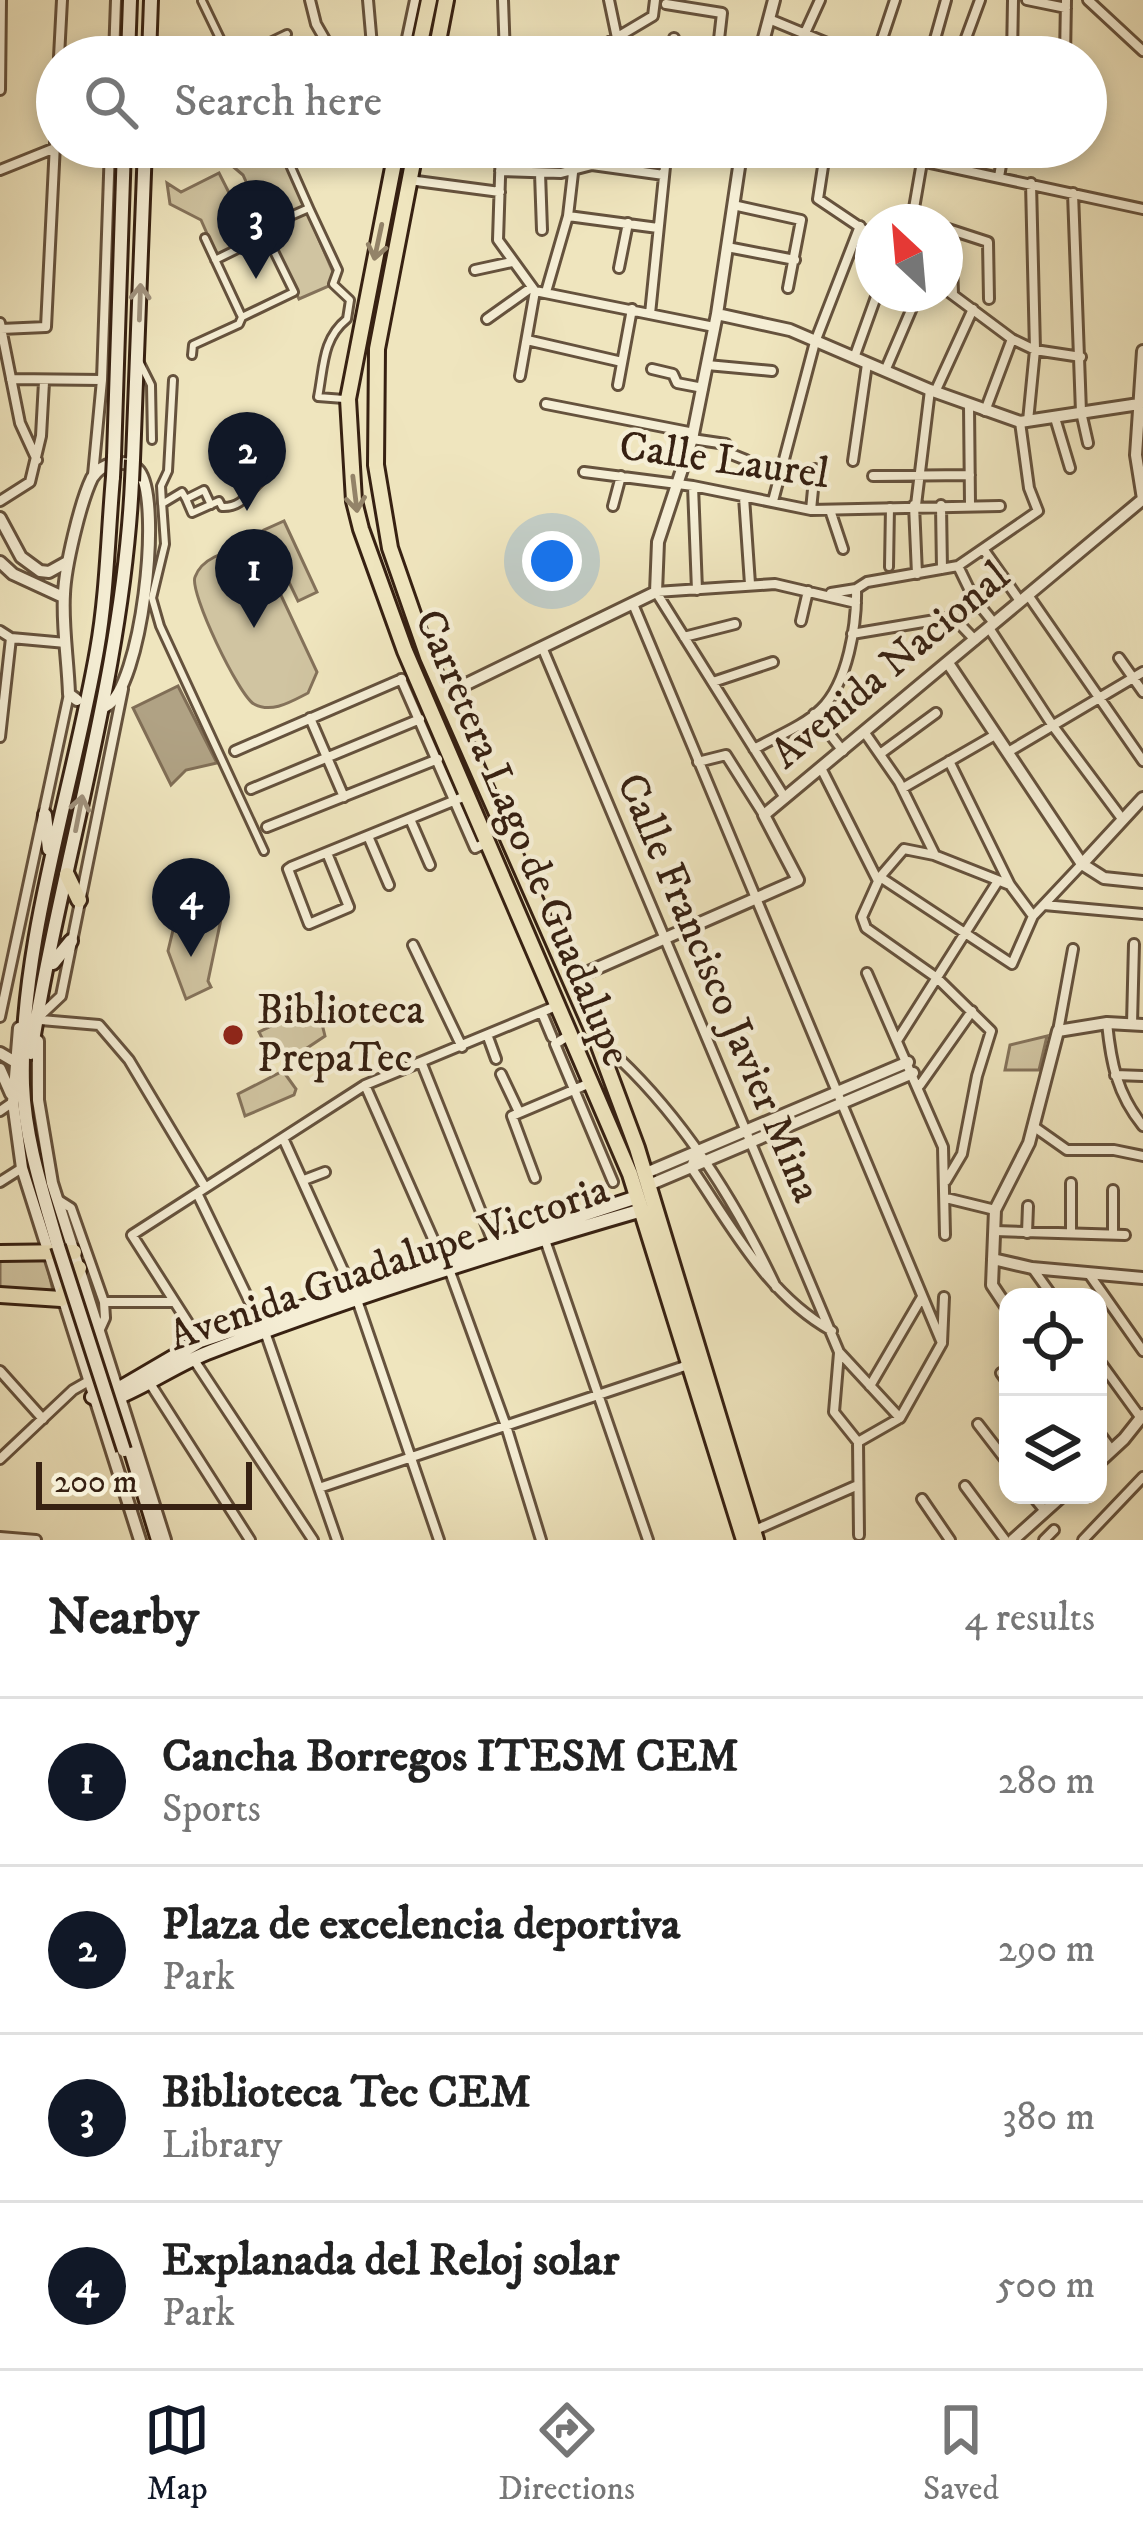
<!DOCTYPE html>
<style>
:root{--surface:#fff;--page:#f6f6f6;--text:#222;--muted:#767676;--line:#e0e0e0;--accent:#111827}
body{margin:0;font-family:"IM FELL DW Pica",serif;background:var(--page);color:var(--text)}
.controls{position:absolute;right:36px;bottom:36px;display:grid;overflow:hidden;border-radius:24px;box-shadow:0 6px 18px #0003}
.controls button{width:108px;height:108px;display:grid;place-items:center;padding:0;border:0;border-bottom:3px solid var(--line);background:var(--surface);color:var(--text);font:60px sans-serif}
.compass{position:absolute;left:855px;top:204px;width:108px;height:108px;border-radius:50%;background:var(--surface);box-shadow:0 6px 18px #0003;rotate:334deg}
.scale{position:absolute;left:36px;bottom:30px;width:216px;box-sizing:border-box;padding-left:12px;border:6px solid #372112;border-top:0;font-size:33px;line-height:42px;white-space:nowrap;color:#372112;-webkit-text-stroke:9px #f5eed5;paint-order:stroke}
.you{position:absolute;left:552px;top:561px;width:42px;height:42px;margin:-30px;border:9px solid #fff;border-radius:50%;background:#1a73e8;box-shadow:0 0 0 18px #1a73e833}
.badge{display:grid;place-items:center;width:78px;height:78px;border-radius:50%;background:var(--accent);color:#fff;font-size:39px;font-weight:700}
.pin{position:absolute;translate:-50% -99px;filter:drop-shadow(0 3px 6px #0008)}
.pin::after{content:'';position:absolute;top:63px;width:42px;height:36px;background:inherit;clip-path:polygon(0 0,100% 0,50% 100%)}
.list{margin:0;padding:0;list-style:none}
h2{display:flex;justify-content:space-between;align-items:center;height:156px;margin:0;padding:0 48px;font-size:51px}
h2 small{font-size:39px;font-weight:400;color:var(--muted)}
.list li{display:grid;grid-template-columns:78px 1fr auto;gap:36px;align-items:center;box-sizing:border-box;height:168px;padding:0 48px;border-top:3px solid var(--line)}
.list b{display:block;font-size:45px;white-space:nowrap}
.list p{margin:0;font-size:39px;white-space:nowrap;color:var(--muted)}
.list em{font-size:39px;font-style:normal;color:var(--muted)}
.icon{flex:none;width:66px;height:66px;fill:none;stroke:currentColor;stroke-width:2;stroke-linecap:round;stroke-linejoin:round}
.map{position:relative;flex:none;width:1143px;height:1540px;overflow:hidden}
.search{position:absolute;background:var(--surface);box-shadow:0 6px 18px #0003;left:36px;right:36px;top:36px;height:132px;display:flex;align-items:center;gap:30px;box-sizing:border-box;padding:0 42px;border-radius:66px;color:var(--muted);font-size:45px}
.sheet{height:828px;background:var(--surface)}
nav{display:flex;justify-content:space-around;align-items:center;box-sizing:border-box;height:168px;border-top:3px solid var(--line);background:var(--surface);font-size:33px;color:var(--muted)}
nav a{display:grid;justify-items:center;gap:6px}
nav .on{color:var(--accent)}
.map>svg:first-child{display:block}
.green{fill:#d0c4a1;stroke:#84725a;stroke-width:3}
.water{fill:#b0a284;stroke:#806e56;stroke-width:3}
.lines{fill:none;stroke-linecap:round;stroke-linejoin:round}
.pedestrian-casing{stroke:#65523d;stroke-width:12}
.minor-casing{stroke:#65523d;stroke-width:14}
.tertiary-casing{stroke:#65523d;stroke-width:16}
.secondary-casing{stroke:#372112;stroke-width:18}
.primary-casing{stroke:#372112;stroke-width:20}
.pedestrian{stroke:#f5eed5;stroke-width:6}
.minor{stroke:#f5eed5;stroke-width:8}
.tertiary{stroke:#f5eed5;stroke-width:10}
.secondary{stroke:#f5eed5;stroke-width:12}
.primary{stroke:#efe5be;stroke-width:14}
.secondary-bridge-casing{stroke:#372112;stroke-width:18;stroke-linecap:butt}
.secondary-bridge{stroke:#f5eed5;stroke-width:12}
.oneway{stroke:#938368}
.oneway2{stroke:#a0927d}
.poi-dot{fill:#8f2418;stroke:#f5eed5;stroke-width:4.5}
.labels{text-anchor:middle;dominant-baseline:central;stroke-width:9;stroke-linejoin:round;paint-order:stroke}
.street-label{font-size:42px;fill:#372112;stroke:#f5eed5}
.poi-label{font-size:42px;fill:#372112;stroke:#f5eed5;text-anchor:start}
</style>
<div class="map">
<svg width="1143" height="1540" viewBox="0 0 1143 1540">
<rect width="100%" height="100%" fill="#efe5be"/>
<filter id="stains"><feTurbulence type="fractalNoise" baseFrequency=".00167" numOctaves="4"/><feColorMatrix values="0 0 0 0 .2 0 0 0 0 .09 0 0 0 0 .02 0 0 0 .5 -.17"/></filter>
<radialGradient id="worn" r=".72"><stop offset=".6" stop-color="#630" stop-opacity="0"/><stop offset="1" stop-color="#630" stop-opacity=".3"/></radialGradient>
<path class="green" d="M210,147h69l54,125 -4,14 -30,13 -56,-124z
M219,173l34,67 -36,16 -16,-36 -31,-16 -3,-21 14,9z
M284,521l33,71 -19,9 -34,-71z
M242,549l22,10 53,113 -9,21c-16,8 -36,21 -54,11 -15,-8 -65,-112 -59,-127 7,-19 29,-25 47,-28z
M224,905l-16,76 3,6 -25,12 -18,-48 6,-25z
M317,1004l8,32 -36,24 -19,-6 -11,-22z
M1047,1036l-8,34h-34l5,-25z
M283,1071l13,18 -2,6 -49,21 -7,-22z
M45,1256l8,35 -53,2v-36z"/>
<path class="water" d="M178,686l39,77 -31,7 -15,15 -38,-77z"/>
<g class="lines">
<defs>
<path id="pedestrian" d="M202,1l27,56
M239,57l48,-23
M617,57v-19
M282,147l27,61
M266,235l-3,-7 46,-20 29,62 -5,14 17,16 -3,19c-25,20 -23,48 -29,78l26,2
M205,238l35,75 2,4 52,-25 -28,-57 -51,25
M192,355l1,-10 46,-21 3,-7
M140,363l11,22 1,55
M173,380l-5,91 -7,15 1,18 20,-12 4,7
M162,502l3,42 -13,54 8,28 104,225
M211,505l-7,-15 -18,9 6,14 27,-12 3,6c21,1 26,-15 39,-26l-13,-30
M889,567l1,-60"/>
<path id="minor" d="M310,0l6,24 19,33
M368,0l5,57
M503,0l2,57
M609,0l8,38
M1027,0l39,8
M1088,0l55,51
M666,4l56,9 -5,44
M769,19l92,38
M805,33l15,-33
M674,38l1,19
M59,57l3,-57
M114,57l2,-57
M403,57l12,-57
M584,57l69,-41 2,-16
M876,57l19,-57
M930,57l16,-57
M959,57l21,-57
M1012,57l1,-57
M1065,57l1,-57
M0,90l1,-90
M501,147l-3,93 37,51 -15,85
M826,147l-8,52 55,37
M856,147l287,62
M922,162l-9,52 10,8
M953,168l5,-21
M0,170l55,-22
M500,171l61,2 31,-8 72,10
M540,173l2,57
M999,177l5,-30
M409,180l91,12
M1073,193l8,219 7,31
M733,205l68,15 -13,68
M568,216l90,12
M945,228l43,14 1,57
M951,230l2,64
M727,247l68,13
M619,268l9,-45
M475,270l37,-8
M945,289l67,50 23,11 46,7
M535,291l179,36
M546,292l22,-76 8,-69
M650,314l17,-167
M487,319l45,-32
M0,323l20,100 17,37
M1,329l45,-2 11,-224
M527,340l95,22
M854,358l23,-64
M707,365l65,6
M652,369l21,5 4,9 26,5
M885,371l33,-77
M11,379l91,1
M618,385l14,-76
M935,392l38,-83
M546,404l148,29
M969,406l1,98
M985,411l27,-72
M1055,418l15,50
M1028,421l7,-71 -4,-167
M692,439l34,5 5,10 15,6
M853,461l14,-97
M584,472l109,14 118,24 189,-4
M93,475l9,-95 8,-233
M873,476l97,-1
M693,486l4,104
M744,497l6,87
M0,501l30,-19 11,-46 3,-54
M773,501l42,-159 45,-116
M914,505l3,69
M916,505l14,-115
M941,505l1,64
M613,506l8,-30
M811,510l4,-41
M830,510l13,39
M984,550l36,51
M958,566l15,31 21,26
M831,593l25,-4 11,-7 91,-16 80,-55 -9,-23 -9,-66
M1028,595l115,166
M633,604l309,739
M801,621l7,-30
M989,628l64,98 70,94
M0,631l11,7 55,5
M852,634l101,-17 22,23
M684,637l51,-13
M542,647l297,705 61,66
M1119,658l24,34
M401,679l74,169 11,-5
M713,682l60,-20
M814,714l29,37
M310,718l34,79
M865,733l34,49 35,71
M0,737l11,-99
M754,749c21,-12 50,-23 67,-40 27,-26 36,-85 35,-120
M235,751l167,-72
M1008,752l135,-80
M880,754l56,-41
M949,761l61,124 23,31
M698,762l28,-7 38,60
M821,768l56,111
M903,788l92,-53
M251,789l169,-70
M785,798l-129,-206 119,-8 81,19
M410,819l20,46
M267,827l171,-68
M368,836l21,49
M327,853l22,54 -40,17 -21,-55 3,-2 177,-72
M880,877l132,87 21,-48 49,-52
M1044,905l99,9
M413,945l49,102
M867,973l76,174 2,88
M43,1013l18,-17 62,-307
M542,1013l10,24
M0,1017l69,-323
M41,1020l58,5 30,35 76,127
M1107,1023c4,40 10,71 36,103
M1132,1024l2,-80
M1058,1031l15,-82
M571,1034l-16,10 58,138
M488,1037l8,22
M898,1039l100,-158
M576,1046l20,-8c79,66 136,156 180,249
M422,1064l71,178
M501,1074l18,38
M1115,1075l28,1
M365,1085l77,174
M920,1085l52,-74
M0,1111l13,-9
M1033,1126l34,24h47l29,6
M283,1138l69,152
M697,1150l-6,17c41,60 76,128 141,164
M535,1178l-23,-62 78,-33
M304,1180l21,-8
M946,1181l16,-27 15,-78 14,-45 -54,-53 -71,-50 -4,-11 18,-40 24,-28 30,6 76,30
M0,1182l22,-14
M1113,1190v44
M197,1193l62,128
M946,1198l49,12
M60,1201l11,7 33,94 1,16 -5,11
M995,1231l130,4
M1027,1233l1,-27
M1071,1233v-50
M545,1240l103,300
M449,1269l57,157 35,114
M1033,1269l20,28
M1089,1274l54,77
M357,1300l82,240
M104,1302h70
M265,1332l72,208
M199,1340l-67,-105 233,-150 191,-79
M839,1353l-5,59 24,30
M1098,1359l42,58
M194,1360l119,180
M0,1371l43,48
M1001,1373l7,10
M151,1385l99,155
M870,1386l52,-89
M978,1424l30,39
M0,1459l73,-69 14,-8
M965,1486l40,54
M319,1488l372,-124
M1032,1495l13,16
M922,1499l28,41
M753,1531l105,-46
M859,1535l-1,-93 42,-24 42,-75 2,-46
M0,1537l36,3
M1044,1540l10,-10
M1083,1540l60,-63"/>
<path id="tertiary" d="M759,57l15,-57
M717,314l73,16 140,60 90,32 119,-18
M1143,499l-7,-44 7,-104
M0,518l21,39 19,14 9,1 18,-10
M0,562l13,12 50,23
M948,663l134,201 22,14 39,4
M446,694l210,-102 2,-50 34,-103 25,-125 25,-167
M77,700l-8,-6c-1,-33 -7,-68 -5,-100 1,-27 16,-91 28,-116 5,-8 13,-13 22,-15 9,-1 19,1 25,8 24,31 2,218 -33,235
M1082,864l61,-66
M570,980l228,-100 -34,-65 379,-316
M19,1028l-6,74 9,66 118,372
M38,1041v59l14,83 113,357
M0,1053l17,10
M0,1069l11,25
M646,1173l262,-111
M649,1185l264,-112
M993,1259l39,9 111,10
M1008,1309l-16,-24 3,-75 34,-67 29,-112 49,-8 36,2
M1098,1433l13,18
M1098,1463l26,-24 19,-24
M1013,1540l50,-45"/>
<path id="secondary" d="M128,57l2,-57
M149,57l2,-57
M114,457l10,-310
M133,460l12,-313
M45,815l4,34
M53,963l18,-22
M31,1053c30,-190 92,-378 101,-572
M58,1246c-15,-53 -33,-106 -35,-161 -4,-141 50,-296 74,-435 10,-56 11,-116 16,-173
M118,1389l82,-48 437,-144
M92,1397l12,6c39,-13 70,-38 108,-52 141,-54 285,-99 430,-141
M130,1448l28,92"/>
<path id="primary" d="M417,57l12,-57
M435,57l11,-57
M397,147l-49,252 6,102 7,28 44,122 225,523 114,366
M416,147l-39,202 -1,116 14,83 38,109 168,381 41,110 119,392
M67,875l12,25
M0,1253l74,-1
M0,1295l61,4 18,-31"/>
</defs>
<use href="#pedestrian" class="pedestrian-casing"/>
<use href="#minor" class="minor-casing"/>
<use href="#tertiary" class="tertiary-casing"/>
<use href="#secondary" class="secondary-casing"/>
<use href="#primary" class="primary-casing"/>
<use href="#pedestrian" class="pedestrian"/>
<use href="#minor" class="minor"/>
<use href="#tertiary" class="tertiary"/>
<use href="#secondary" class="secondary"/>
<use href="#primary" class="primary"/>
<defs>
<path id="secondary-bridge" d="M113,477l1,-20
M132,481l1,-21
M58,1246l66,204"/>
</defs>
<use href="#secondary-bridge" class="secondary-bridge-casing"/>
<use href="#secondary-bridge" class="secondary-bridge"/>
</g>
<defs><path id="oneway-shaft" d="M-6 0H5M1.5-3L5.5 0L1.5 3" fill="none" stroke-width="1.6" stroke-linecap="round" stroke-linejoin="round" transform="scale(3)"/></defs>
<g class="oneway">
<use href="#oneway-shaft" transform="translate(378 242) rotate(102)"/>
<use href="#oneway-shaft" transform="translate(355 494) rotate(83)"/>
</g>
<g class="oneway2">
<use href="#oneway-shaft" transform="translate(140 302) rotate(-88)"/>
<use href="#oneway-shaft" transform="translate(79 813) rotate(-79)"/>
</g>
<circle class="poi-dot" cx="233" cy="1035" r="12"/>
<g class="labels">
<g class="street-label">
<text transform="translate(724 461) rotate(8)">Calle Laurel</text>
<text transform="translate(891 666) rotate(-40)">Avenida Nacional</text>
<text transform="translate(522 838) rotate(67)">Carretera Lago de Guadalupe</text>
<text transform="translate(718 988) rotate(67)">Calle Francisco Javier Mina</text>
<text transform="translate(389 1264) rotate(-19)">Avenida Guadalupe Victoria</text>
</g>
<g class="poi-label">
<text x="257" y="1011">Biblioteca<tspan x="257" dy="48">PrepaTec</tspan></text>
</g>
</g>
<rect width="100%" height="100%" filter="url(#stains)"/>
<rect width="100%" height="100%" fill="url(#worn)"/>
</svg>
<div class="controls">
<button><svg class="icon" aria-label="locate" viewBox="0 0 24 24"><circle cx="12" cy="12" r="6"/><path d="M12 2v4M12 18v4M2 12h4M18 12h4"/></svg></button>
<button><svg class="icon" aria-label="layers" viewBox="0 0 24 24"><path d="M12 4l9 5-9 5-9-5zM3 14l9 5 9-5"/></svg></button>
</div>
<svg class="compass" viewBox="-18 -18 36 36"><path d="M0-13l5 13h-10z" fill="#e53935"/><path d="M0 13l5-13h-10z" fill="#767676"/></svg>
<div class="scale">200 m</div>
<div class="you"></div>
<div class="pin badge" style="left:254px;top:628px">1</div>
<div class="pin badge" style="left:247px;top:511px">2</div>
<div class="pin badge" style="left:256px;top:279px">3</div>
<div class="pin badge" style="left:191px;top:957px">4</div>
<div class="search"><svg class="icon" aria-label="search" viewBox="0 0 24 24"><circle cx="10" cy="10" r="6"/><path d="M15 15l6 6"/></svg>Search here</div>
</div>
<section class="sheet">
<h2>Nearby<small>4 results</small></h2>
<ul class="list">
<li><span class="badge">1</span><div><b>Cancha Borregos ITESM CEM</b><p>Sports</p></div><em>280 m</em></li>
<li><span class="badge">2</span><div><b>Plaza de excelencia deportiva</b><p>Park</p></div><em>290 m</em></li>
<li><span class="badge">3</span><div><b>Biblioteca Tec CEM</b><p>Library</p></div><em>380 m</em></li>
<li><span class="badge">4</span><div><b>Explanada del Reloj solar</b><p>Park</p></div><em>500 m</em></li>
</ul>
</section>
<nav>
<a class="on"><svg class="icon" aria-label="map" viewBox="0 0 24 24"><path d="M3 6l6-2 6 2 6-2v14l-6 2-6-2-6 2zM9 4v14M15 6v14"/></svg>Map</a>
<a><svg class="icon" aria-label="directions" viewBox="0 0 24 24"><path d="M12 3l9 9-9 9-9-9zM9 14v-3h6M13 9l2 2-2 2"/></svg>Directions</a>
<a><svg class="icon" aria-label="saved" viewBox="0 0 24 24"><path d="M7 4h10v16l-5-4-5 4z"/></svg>Saved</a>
</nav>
